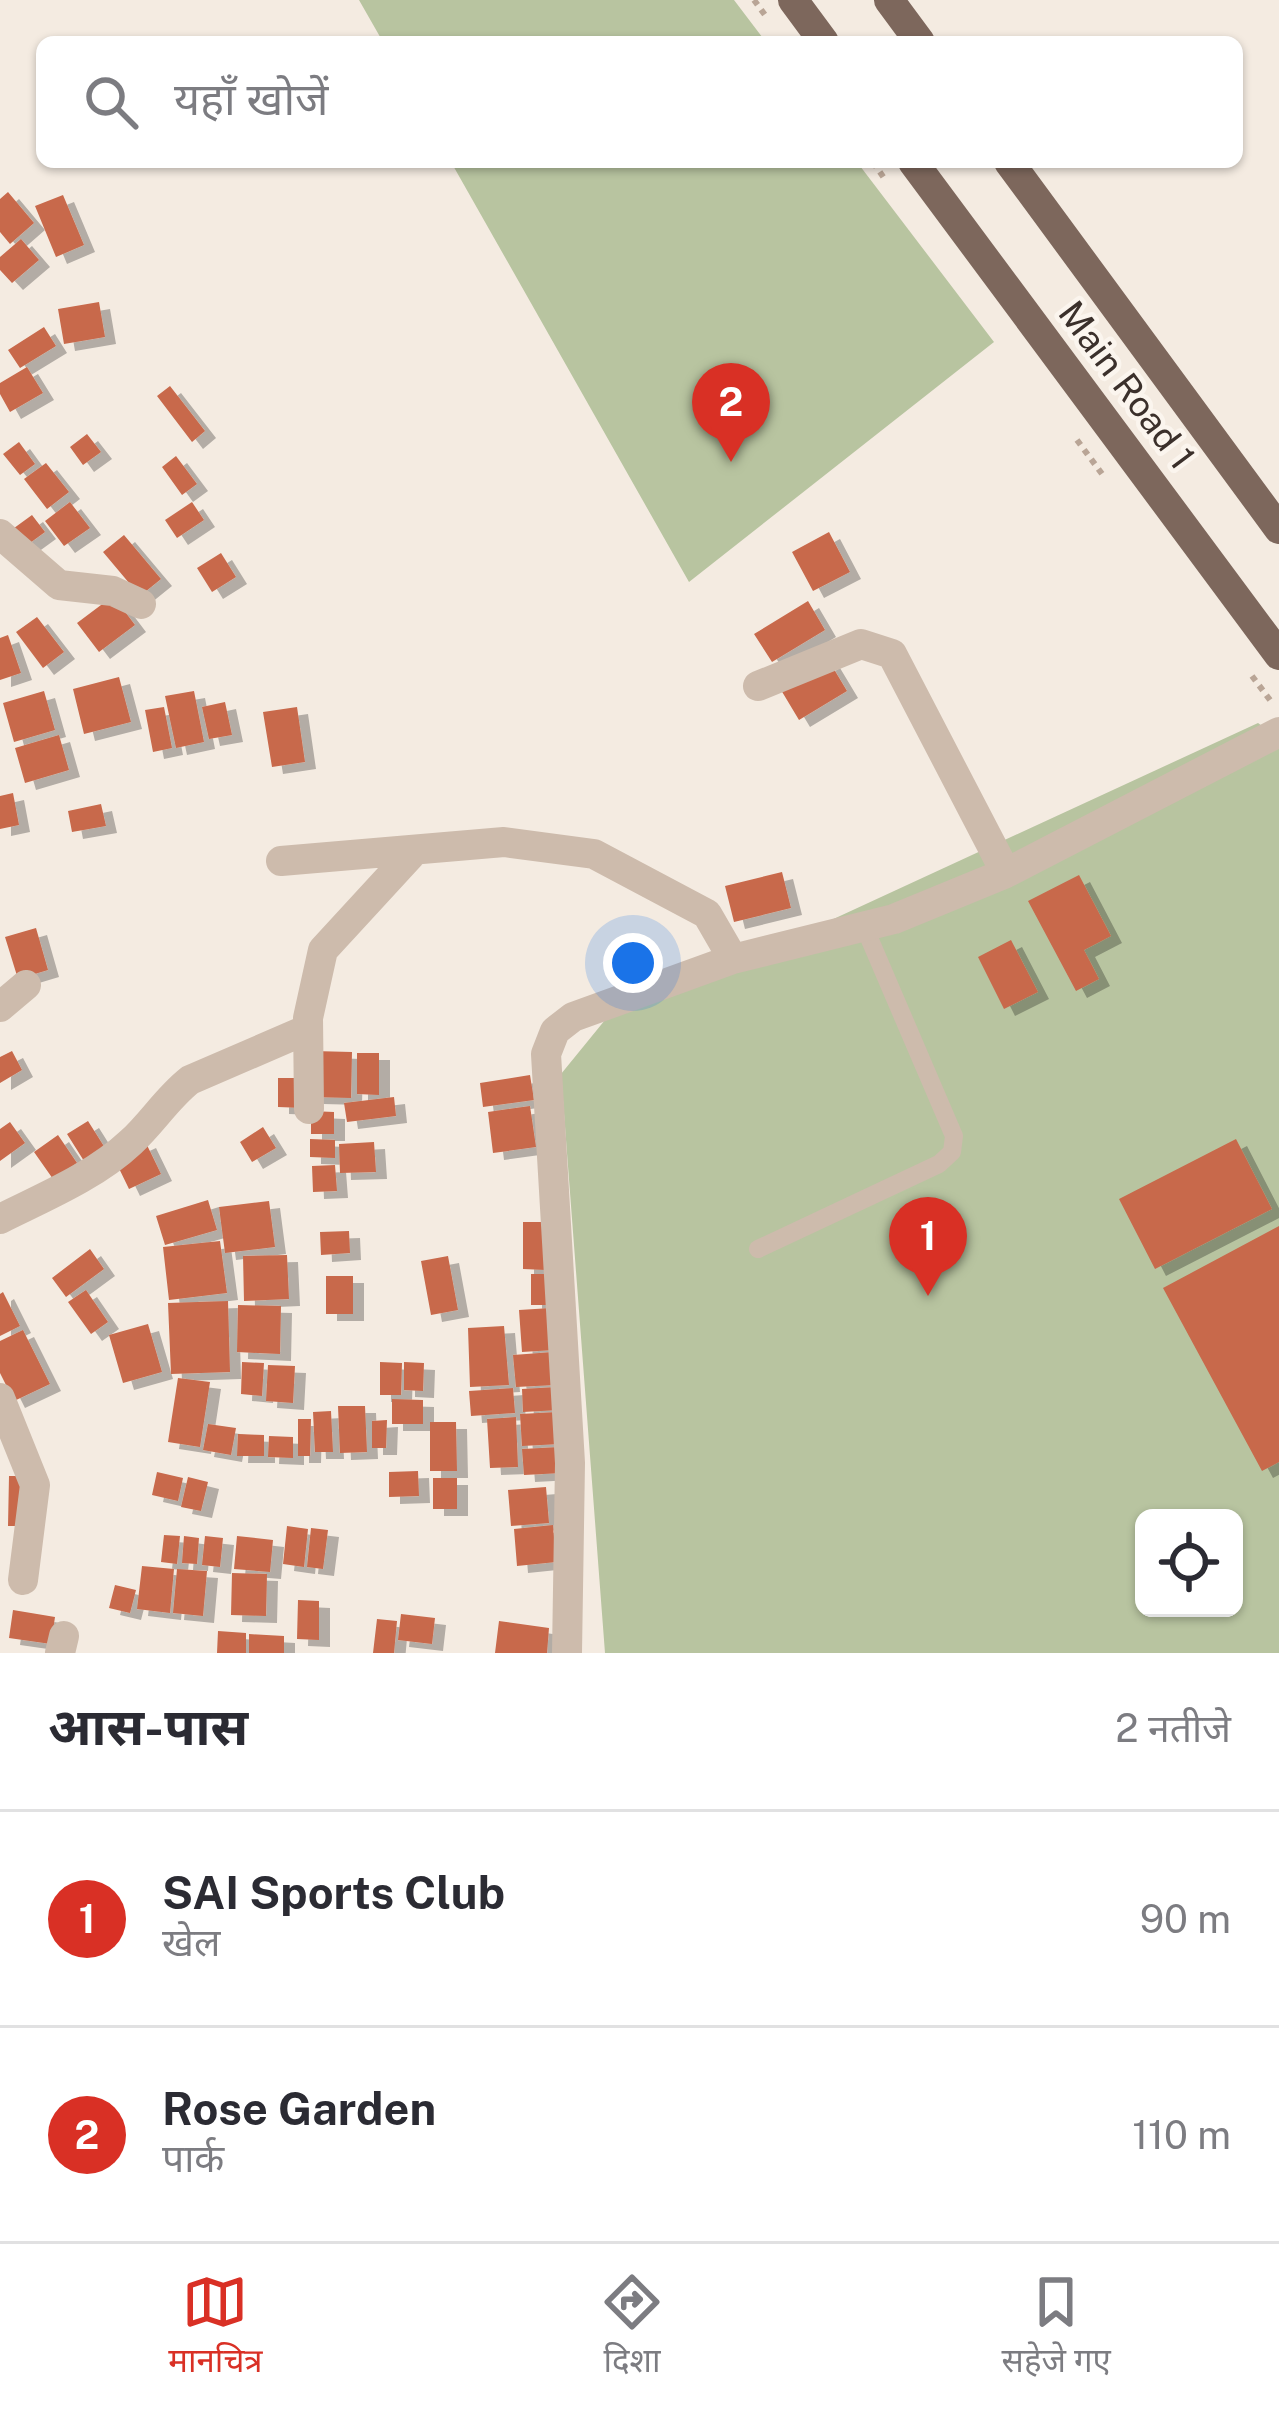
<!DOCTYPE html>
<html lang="hi">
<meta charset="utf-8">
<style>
:root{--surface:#fff;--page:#f2f2f3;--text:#2b2b33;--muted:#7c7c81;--line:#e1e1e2;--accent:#d93025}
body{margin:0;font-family:"Public Sans","Noto Sans Devanagari",sans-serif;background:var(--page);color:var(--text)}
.controls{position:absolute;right:36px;bottom:36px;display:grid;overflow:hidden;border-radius:18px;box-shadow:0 3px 9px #0004}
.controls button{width:108px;height:108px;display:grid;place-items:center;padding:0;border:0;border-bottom:3px solid var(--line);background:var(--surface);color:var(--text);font:60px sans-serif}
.you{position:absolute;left:633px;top:963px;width:42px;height:42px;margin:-30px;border:9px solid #fff;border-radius:50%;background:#1a73e8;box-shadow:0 0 0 18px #1a73e833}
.badge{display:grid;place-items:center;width:78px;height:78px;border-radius:50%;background:var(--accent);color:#fff;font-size:39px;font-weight:700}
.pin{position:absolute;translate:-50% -99px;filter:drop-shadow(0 3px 6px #0008)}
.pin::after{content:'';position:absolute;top:63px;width:42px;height:36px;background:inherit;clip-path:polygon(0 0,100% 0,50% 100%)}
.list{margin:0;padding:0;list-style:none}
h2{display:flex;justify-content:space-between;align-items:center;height:156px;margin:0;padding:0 48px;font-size:51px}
h2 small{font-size:39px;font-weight:400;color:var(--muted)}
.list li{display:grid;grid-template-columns:78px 1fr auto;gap:36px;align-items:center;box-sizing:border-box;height:216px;padding:0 48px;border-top:3px solid var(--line)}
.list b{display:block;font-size:45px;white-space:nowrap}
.list p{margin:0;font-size:39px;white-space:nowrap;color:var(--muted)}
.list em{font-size:39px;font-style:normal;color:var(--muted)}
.icon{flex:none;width:66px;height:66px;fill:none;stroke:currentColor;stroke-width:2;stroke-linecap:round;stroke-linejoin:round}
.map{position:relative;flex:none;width:1279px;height:1653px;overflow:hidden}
.search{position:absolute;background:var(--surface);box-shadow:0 3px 9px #0004;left:36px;right:36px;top:36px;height:132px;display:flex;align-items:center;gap:30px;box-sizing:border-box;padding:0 42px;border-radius:18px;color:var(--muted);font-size:45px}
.sheet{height:588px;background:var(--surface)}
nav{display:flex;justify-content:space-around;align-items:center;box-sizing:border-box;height:168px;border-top:3px solid var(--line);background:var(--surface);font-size:33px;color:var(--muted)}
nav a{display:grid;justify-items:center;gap:6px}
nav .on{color:var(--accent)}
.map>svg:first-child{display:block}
.green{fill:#b8c4a0;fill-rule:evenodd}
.building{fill:#c8694b;filter:url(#shadow)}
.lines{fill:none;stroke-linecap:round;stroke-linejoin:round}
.path{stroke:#b9a596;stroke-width:6;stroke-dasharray:6 6;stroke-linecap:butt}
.lane{stroke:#cdbbac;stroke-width:18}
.street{stroke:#cdbbac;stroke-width:30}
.primary{stroke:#7d675c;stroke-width:30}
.labels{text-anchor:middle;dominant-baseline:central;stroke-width:9;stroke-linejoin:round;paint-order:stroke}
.street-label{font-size:36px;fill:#3b302b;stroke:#fbf5ee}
</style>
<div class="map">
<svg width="1279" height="1653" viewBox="0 0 1279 1653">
<defs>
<filter id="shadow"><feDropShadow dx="11" dy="7" stdDeviation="0" flood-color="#0004"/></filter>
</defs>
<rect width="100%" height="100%" fill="#f4ebe1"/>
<path class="green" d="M359,0h375l32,42h-383z
M451,162h406l137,180 -305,240z
M1258,723l21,15v915h-674l-44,-579 44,-54 144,-62zM1144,1518h90v90h-90z"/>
<path class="building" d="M8,192l26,31 -24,21 -10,-12v-33z
M63,195l21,50 -28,12 -21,-51z
M21,239l18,21 -27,23 -12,-13v-13z
M99,302l6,35 -41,7 -6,-35z
M44,327l12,19 -36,22 -12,-18z
M27,367l16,26 -33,19 -10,-18v-11z
M170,386l35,45 -13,11 -35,-46z
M87,434l14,18 -18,13 -13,-18z
M19,442l16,22 -15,11 -17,-21z
M176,456l21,28 -15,11 -20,-28z
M46,463l23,29 -22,17 -23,-30z
M70,502l20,26 -26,18 -19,-25z
M192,502l12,18 -27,18 -12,-18z
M32,515l13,17 -22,16 -13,-17z
M829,532l21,40 -37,19 -21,-39z
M124,535l37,44 -21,17 -37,-44z
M221,553l15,24 -24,15 -15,-24z
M113,596l22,29 -36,27 -22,-29z
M808,601l17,29 -53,32 -18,-28z
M37,617l27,35 -21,16 -27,-36z
M8,635l13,38 -21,7v-42z
M829,661l18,30 -48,29 -18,-30z
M119,677l12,45 -47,12 -11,-45z
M44,691l11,39 -41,12 -11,-39z
M194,691l10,51 -28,6 -11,-52z
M225,702l7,33 -23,4 -7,-32z
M164,707l8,41 -19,4 -8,-42z
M297,707l8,55 -33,5 -9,-55z
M59,735l10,35 -44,13 -10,-35z
M13,793l6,32 -19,4v-33z
M101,804l5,22 -34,6 -4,-21z
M782,872l9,36 -57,14 -9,-36z
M1079,875l32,61 -27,14 15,29 -23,12 -48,-90z
M36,928l12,42 -30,9 -13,-42z
M1011,940l27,52 -34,17 -26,-52z
M12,1051l10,19 -22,13v-26z
M313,1051l39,1 -1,46 -39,-1z
M357,1053h22v42l-22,-1z
M530,1075l4,25 -51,7 -3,-24z
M278,1078h26v30l-26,-1z
M394,1097l2,19 -49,6 -3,-19z
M530,1106l6,41 -43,6 -5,-41z
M311,1111l23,1v22h-23z
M88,1121l17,27 -21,13 -17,-27z
M10,1122l15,21 -25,18v-32z
M263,1127l13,21 -24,14 -12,-20z
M58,1135l19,28 -24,16 -19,-27z
M310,1139l25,1v18l-25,-1z
M1236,1139l36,70 -117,60 -36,-70z
M145,1141l16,33 -32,15 -16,-33z
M374,1142l2,30 -36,1 -1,-29z
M335,1165l2,26 -24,1 -1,-26z
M208,1200l9,30 -52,15 -9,-29z
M269,1201l6,46 -50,6 -6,-46z
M523,1222h23v48l-23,-1z
M1279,1226v236l-17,9 -99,-183z
M349,1231l1,22 -29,2 -1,-23z
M220,1241l7,52 -58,7 -6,-53z
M90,1249l14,20 -38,28 -14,-19z
M287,1255l2,44 -45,2 -1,-45z
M448,1256l10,54 -27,5 -10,-54z
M531,1274h20v31h-20z
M326,1276h27v38h-27z
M86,1290l22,32 -17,12 -23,-32z
M3,1292l17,34 -20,10v-42z
M228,1301l2,71 -59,2 -3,-71z
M238,1305l43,1 -1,48 -43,-2z
M551,1308l3,42 -32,2 -3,-42z
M148,1324l14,48 -39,11 -14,-48z
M504,1326l5,59 -39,2 -2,-59z
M23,1330l27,54 -36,17 -14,-28v-32z
M553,1352l2,33 -39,2 -3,-32z
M242,1362l22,1 -2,33 -21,-2z
M380,1362l22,1 -1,32h-21z
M404,1362l20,1 -1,28 -19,-1z
M268,1365l27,1 -2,37 -27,-2z
M178,1378l32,4 -10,65 -32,-5z
M557,1387l2,23 -36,2 -1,-23z
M513,1388l2,25 -44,3 -2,-25z
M392,1399l31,1v24h-31z
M338,1406h27l2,46 -27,1z
M331,1411l2,41h-18l-2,-40z
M558,1412l2,32 -38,2 -2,-32z
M516,1417l2,50 -28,1 -3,-49z
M298,1419h13l-1,37h-12z
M387,1420l-1,28h-14v-27z
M430,1422h26l1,49h-27z
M208,1424l28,4 -5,27 -28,-5z
M238,1434l26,1v21h-27z
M269,1436l24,1v21l-25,-1z
M560,1447l2,26 -38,2 -2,-26z
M418,1471l1,25 -30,1v-25z
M157,1472l26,6 -5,23 -26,-6z
M9,1476h18v50h-19z
M188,1477l20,5 -7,29 -20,-4z
M433,1478h24v31h-24z
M546,1487l3,36 -38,3 -3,-36z
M553,1525l3,37 -39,4 -3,-37z
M287,1526l21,3 -4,38 -21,-3z
M311,1528l17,2 -5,39 -16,-2z
M164,1535l16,1 -3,28 -16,-2z
M184,1536l15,2 -2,26 -15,-1z
M205,1536l18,2 -3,29 -18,-2z
M237,1536l36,4 -3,32 -36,-3z
M142,1566l32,3 -4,44 -33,-4z
M177,1569l30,2 -4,45 -30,-3z
M232,1573l35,1 -1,42 -35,-1z
M115,1585l21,5 -6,23 -21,-5z
M298,1600l21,1v39l-22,-1z
M13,1610l42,7 -4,27 -42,-6z
M401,1614l34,4 -3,26 -34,-4z
M377,1619l20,2 -3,32h-21z
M499,1621l50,7 -2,25h-52z
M218,1631l28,2v20h-29z
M249,1634l35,2v17h-35z"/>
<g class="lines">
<path class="path" d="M754,0l11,15
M873,162l11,16
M1077,440l28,38
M1252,676l21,28"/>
<path class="lane" d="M758,1249l181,-85 13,-12 2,-16 -90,-210"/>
<path class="street" d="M0,534l59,51 54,6 28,13
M758,686l103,-42 31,10 114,219
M281,861l223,-19 90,12 113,60 26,45
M0,1007l26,-22
M309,1109l-1,-91 15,-68 92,-100
M0,1219c44,-22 95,-43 131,-77 21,-19 36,-44 59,-62l118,-51
M0,1398l35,87 -12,95
M60,1653l4,-17
M567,1653l3,-190 -24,-409 9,-23 18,-14 160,-58 161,-40 112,-46 273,-141"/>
<path class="primary" d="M793,0l31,42
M889,0l31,42
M913,162l366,493
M1009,162l270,367"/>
</g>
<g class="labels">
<g class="street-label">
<text transform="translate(1127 385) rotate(53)">Main Road 1</text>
</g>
</g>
</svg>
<div class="controls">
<button><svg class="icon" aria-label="locate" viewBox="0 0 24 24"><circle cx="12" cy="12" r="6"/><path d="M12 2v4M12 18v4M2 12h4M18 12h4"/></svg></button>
</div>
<div class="you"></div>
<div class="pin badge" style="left:928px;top:1296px">1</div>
<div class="pin badge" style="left:731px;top:462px">2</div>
<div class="search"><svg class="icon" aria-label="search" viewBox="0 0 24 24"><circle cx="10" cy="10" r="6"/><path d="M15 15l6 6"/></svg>यहाँ खोजें</div>
</div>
<section class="sheet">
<h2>आस-पास<small>2 नतीजे</small></h2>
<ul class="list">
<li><span class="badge">1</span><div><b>SAI Sports Club</b><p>खेल</p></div><em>90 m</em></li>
<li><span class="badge">2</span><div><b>Rose Garden</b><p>पार्क</p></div><em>110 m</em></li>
</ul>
</section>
<nav>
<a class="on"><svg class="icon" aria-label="map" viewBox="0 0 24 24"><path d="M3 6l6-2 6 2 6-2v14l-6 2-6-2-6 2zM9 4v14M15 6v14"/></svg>मानचित्र</a>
<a><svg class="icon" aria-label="directions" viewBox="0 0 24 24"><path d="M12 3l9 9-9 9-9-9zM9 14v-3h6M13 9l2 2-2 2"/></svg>दिशा</a>
<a><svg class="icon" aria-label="saved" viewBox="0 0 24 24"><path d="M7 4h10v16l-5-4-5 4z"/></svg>सहेजे गए</a>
</nav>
